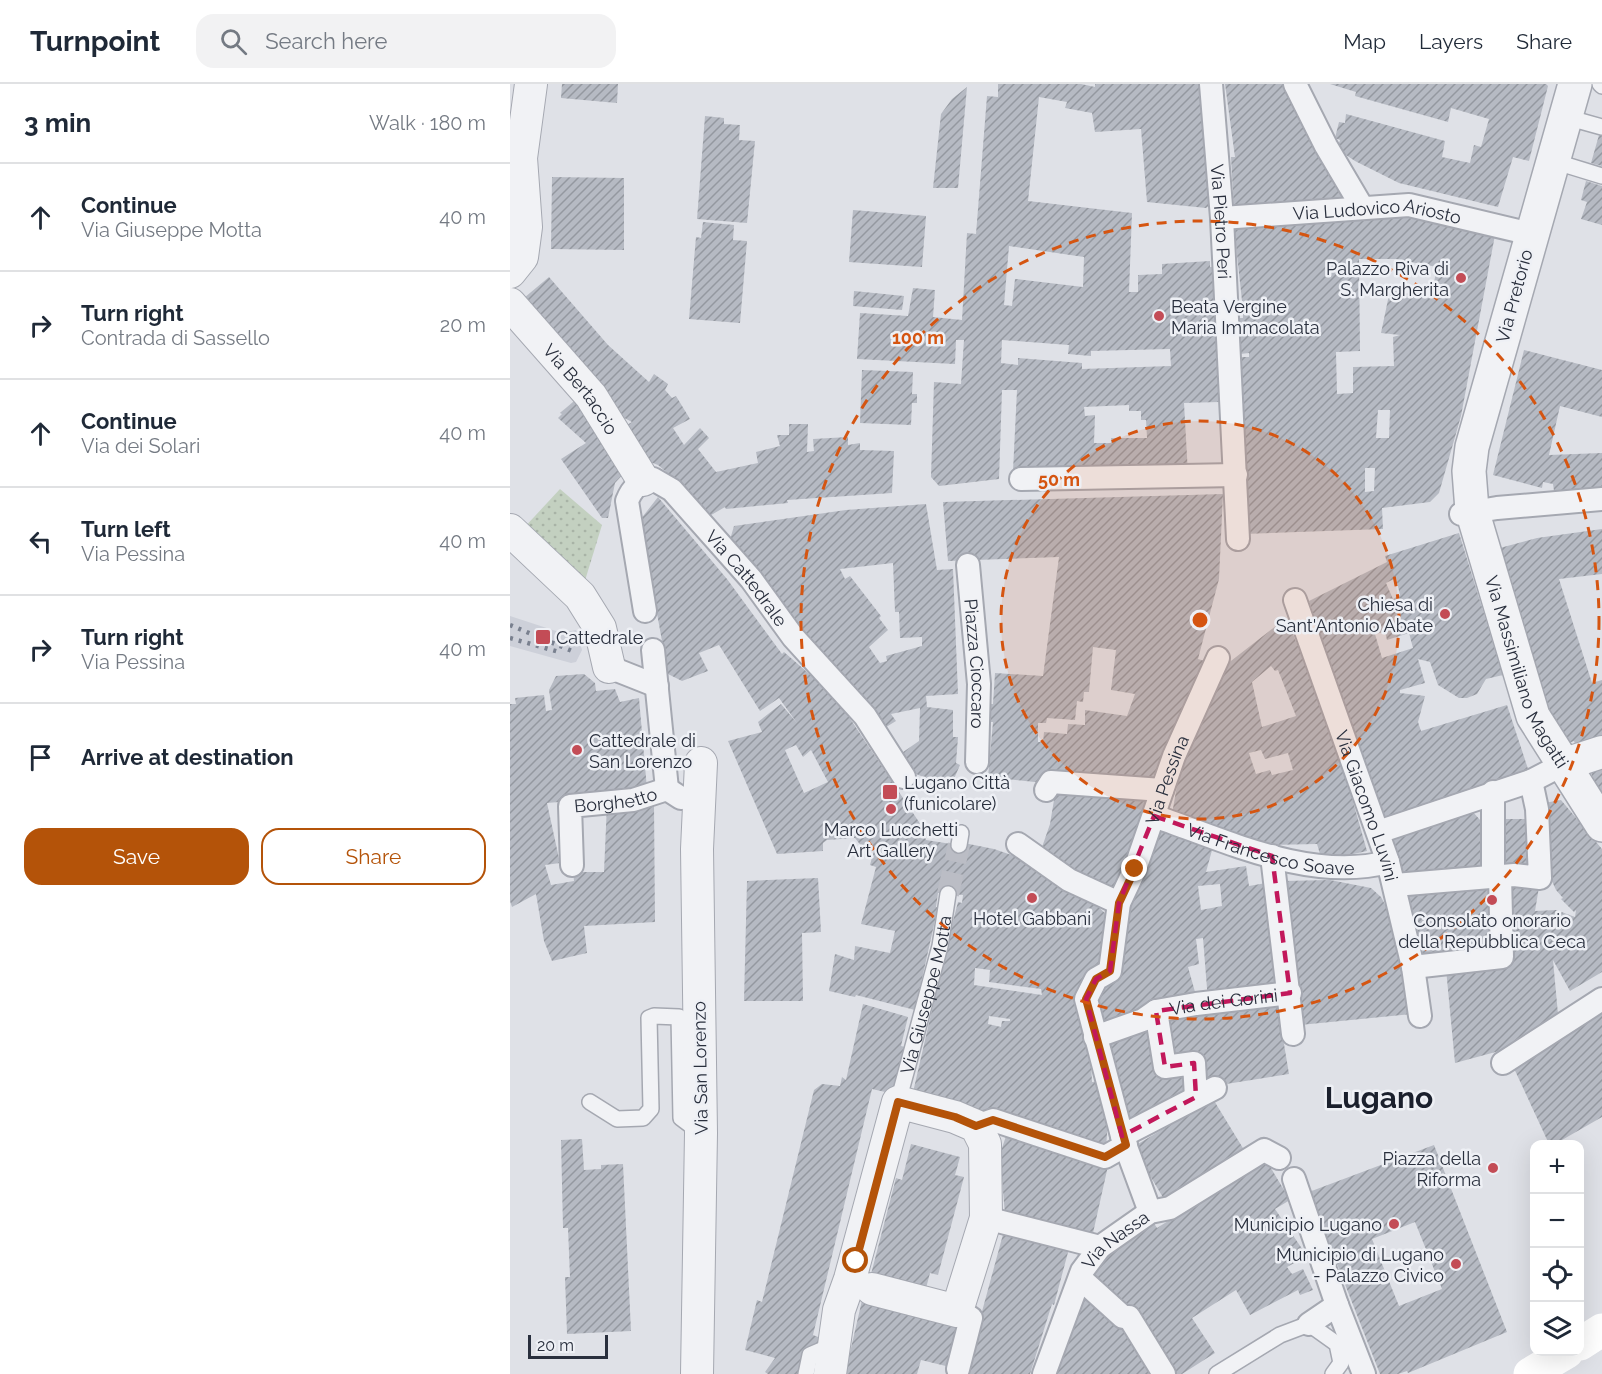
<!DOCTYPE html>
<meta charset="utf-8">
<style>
:root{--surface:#fff;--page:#f2f2f3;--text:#1f2937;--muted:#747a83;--line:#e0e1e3;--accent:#b45309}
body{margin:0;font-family:Raleway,sans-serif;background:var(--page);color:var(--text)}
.controls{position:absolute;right:18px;bottom:18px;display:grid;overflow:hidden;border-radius:12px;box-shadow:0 6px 24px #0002}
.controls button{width:54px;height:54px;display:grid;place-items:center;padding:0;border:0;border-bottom:2px solid var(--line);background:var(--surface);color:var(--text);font:30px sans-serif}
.scale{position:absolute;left:18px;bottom:15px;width:80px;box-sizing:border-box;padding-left:6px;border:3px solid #292f3d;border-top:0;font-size:16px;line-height:21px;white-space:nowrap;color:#292f3d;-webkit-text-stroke:4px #eef0f5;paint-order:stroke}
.stop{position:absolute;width:18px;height:18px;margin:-14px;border:4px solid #b45309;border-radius:50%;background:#fff}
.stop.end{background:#b45309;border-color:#fff;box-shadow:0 2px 6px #0008}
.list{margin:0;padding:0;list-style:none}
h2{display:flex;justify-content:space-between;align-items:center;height:78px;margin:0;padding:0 24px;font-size:26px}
h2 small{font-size:20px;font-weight:400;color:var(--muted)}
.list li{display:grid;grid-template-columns:39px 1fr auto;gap:18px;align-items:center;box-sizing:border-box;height:108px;padding:0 24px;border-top:2px solid var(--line)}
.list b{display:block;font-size:22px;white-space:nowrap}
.list p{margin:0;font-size:20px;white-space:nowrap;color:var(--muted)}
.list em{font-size:20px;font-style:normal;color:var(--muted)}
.actions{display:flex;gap:12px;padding:18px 24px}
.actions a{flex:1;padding:14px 0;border:2px solid var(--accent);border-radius:18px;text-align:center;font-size:21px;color:var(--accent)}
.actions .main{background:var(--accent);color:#fff}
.icon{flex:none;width:33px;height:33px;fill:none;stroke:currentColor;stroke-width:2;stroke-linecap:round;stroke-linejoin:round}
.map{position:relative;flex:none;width:1092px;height:1290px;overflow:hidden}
header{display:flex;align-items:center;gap:36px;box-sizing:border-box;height:84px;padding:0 30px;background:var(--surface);border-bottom:2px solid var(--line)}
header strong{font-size:28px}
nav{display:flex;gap:33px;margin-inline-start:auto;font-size:21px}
.search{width:420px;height:54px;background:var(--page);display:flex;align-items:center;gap:15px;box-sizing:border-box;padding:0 21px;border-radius:18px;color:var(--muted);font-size:22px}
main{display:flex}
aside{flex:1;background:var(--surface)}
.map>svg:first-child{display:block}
.built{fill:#cdd0d9}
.grass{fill:url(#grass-dots)}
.building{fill:url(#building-hatch);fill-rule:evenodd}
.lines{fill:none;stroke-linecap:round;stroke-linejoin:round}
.pedestrian-tunnel{stroke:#bbbdc5;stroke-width:22;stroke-dasharray:22 11;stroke-linecap:butt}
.service-casing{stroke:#a5a8b1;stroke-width:18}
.pedestrian-casing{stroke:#a5a8b1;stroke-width:26}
.minor-casing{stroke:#a5a8b1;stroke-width:34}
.tertiary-casing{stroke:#a5a8b1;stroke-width:36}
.service{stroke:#f1f2f5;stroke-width:15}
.pedestrian{stroke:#f1f2f5;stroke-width:22}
.minor{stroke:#f1f2f5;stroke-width:32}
.tertiary{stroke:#f1f2f5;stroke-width:33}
.secondary{stroke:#fff;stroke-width:33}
.rail{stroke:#79808f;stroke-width:4.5;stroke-dasharray:3 6;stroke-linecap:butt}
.route{stroke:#b45309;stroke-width:8}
.marked{fill:none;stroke:#c2185b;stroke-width:4.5;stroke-dasharray:12 8;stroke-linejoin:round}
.ring{fill:none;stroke:#d55511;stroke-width:3;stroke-dasharray:10 8}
.poi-dot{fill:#c34c56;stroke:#eef0f5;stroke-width:2}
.labels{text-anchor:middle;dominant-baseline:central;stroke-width:5;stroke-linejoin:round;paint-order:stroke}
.street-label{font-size:18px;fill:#292f3d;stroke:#eef0f5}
.poi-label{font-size:18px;fill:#292f3d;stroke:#eef0f5;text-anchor:end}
.town-label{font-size:30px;font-weight:bold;fill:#1b202d;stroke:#eef0f5}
.centre{fill:#d55511;stroke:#eef0f5;stroke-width:3}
.ring-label{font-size:18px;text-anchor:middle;font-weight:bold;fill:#d55511;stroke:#eef0f5;stroke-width:5;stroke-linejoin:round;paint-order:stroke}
</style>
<header>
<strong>Turnpoint</strong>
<div class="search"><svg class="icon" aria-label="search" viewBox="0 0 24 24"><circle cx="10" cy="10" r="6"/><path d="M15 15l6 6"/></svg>Search here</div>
<nav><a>Map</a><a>Layers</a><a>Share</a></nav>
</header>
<main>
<aside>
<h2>3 min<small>Walk · 180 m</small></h2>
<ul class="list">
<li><svg class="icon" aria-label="ahead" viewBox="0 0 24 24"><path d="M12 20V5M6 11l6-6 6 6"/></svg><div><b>Continue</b><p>Via Giuseppe Motta</p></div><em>40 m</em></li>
<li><svg class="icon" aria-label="right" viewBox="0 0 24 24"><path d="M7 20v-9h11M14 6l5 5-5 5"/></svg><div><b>Turn right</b><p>Contrada di Sassello</p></div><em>20 m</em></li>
<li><svg class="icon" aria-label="ahead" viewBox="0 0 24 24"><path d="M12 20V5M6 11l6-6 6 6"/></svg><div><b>Continue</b><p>Via dei Solari</p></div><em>40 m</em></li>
<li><svg class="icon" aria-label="left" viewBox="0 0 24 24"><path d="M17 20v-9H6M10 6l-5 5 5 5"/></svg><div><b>Turn left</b><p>Via Pessina</p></div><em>40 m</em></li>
<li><svg class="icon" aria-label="right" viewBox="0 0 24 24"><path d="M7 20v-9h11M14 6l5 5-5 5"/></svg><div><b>Turn right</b><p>Via Pessina</p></div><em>40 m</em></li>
<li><svg class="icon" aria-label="arrive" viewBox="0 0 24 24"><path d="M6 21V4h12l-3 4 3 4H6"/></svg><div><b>Arrive at destination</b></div></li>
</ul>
<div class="actions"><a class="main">Save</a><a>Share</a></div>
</aside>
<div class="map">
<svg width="1092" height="1290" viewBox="0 0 1092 1290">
<defs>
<pattern id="grass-dots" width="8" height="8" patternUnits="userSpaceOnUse" patternTransform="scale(1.5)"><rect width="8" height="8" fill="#c3d0c0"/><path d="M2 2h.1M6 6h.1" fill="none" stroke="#a8b3a6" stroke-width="1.8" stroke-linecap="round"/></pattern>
<pattern id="building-hatch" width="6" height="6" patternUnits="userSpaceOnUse" patternTransform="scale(1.5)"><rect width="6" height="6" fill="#b6bac3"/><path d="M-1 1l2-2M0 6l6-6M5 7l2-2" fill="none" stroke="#9498a0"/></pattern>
</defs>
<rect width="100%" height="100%" fill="#dfe1e7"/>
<path class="built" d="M0,532l52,17 14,-3 6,20 -6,12 -5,1 -61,-17z"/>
<path class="grass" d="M50,405l42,36 -19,62 -61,-57z"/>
<path class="building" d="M52,0h56l-1,19 -56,-5z
M488,0h83l14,3v-3h106l10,120 -5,4 -59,-6 -6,-73 -46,3 -3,-19 -27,-5 2,-6 -28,-5 -11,104 104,12 -3,79h9v-17l24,-1v-10l48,-3v6h4l5,135 -35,1 4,71 -97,-7 -78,4 4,-81h-15l-3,89 -60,7 -8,-9 3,-95 27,2 3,-44h-8l-1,24 -98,-5 3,-46 48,3 5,-28 22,2 -2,27 29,3 5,-87 9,1 11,-138 11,1zM499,162l75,11 -1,30 -68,-8 -3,27 -8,-1zM492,256l67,5 -1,9 23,2v-5l79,-2 1,17 -89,3v-6l-64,-5v7l-17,-2zM619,321v6h12v9h5l1,18h-36v5h-17l1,-28 -10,1 -1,-9z
M715,0h60l56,101 2,18 -109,9 -3,-55h4z
M820,0h216l2,2 -19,75 -16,-4 -15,50 -99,-24 -44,-22 -18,-12 3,-9 -5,-2 4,-16 6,1 1,-9 99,27 -3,16 28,6 4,-18 7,2 8,-28 -38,-11 -3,14 -93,-26 1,-4z
M457,3l-9,101h-25l8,-74 11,-15z
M195,32l19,2v6l16,1 -1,15 16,1 -8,82 -50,-4z
M1091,44h1v38l-11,-3z
M42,93l72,1v72l-73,-1z
M1076,97l16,5v39l-21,-6 6,-17 -6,-2z
M343,126l73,6 -4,51 -73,-5z
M882,128l103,23 -34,181 -22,77 -9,9 -48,6 1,21 -139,5 -4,-177h9v-4l-9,1 -1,-36h4v-8l-9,-83zM849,175h36l42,8 -6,31 -41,-8 -9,43 19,2 -7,2 1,29 -41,1v26l-16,1 -1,-42 24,-1zM868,326h12l-1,28h-13zM855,384h10l-1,23 -9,1z
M193,138l31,3 -1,15 14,1 -7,82 -51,-4 7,-82 5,1z
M39,193l59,68 41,37 5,-8 14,10 -3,6 7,8 4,-2 14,23 -17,9 11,17 16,-17 9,10 -11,11 18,23 42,-9 -2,-11 24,-6 -3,-11h12v-11h19l-1,28 7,-1 -1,-12 35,-2v8l12,-2v7l34,1 -2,42 -105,7 1,3 -62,6 -1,-2 -19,11 -36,-43 -12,-10 -8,-3 -30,-33 12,-7 -27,-14 -87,-105z
M344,207l50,5 -2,14 -49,-4z
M1014,266l78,20v47l-42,-11 -11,49 53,-2v35l-48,3 -1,-7 -10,-2 -1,6 -49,-13z
M352,286l51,2 -1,22h5v9h-5l-1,22 -51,-2z
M70,312l47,74 -12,13 -7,35h-6l-41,-59 25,-16 -28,-25 4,-4 -2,-1z
M713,410l-4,85 -21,80 17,5 -58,107 -11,14 -102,-2 -56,-6 5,-55h-7v-18h7l2,-31 48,3 16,-119 -111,4 -5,-59zM583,563l23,3 -5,40 24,4 -8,22 -42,-6v15l-17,-1 -1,10 -23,-2 -1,10h-5v-19h8l1,-5 28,2 2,-19 6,1 1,-10h5z
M148,413l69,82 55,75 2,-2 30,26 35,39 70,105 7,18 38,6v-3l30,6 53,18 -3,9 30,8 -1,12 17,3 18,17 -18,126 2,40 12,-1 5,20 -3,49 -195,-49 38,-165 9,-34 4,1 1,-8 -25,-2 -2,14h2l-23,103 -59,-15 -1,2 -26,-6 6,-37 19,6 1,-14 35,7 5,-22 -34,-7 15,-57 -6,-2 4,-15 -4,1 -2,-7 -6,3 -7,-9 -28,2 -4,3v8l-46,3 -49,-113 34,-9 -4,-10 23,-18 16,19 -18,-25 -19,13 -41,-66 -20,8 9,18 -26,10 -14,-7 -28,-154zM286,661l7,12 8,-7 17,32 -24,11 -19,-43zM465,884l15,2 -1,12 52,7 1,6 -68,-10zM479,932l21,3v2h-8l-1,6 -13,-3z
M416,420l11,66 16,-1 5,125 -32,2 1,11 26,3v27h5l-2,26 4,2 -10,23 -46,-19 -8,-12 23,-16 1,-33 -29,6 5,7 -18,11 -149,-189 5,-17 112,-16zM383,479l2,49h4l1,26 22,-1v9l-36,10 1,5 -7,2 -11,-16 19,-17 -9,-12 2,-2 -31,-40 -5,3 -5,-10z
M1092,445v45l-43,5 33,104 10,-3v64l-24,9 -4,-12 -13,5 -19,-46 -46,-151 41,-11z
M949,449l44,142 -17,4 -9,15 -10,4h-8l-21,-13 -8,-23 -12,-3 7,24 -25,7v3l25,3 -7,26 3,9 86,-26 22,67 -145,46 -75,-217 78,-39 -2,-6zM886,494l4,17 -7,4 -7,-16zM875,548l2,8 22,-7 4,15 -31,10 -7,-24z
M776,534l50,117 -5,4 4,-1 32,113 -45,10 -5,-17 -49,1 -97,-25 9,-52 38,-97zM761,582l4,5 3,-1 18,46 -34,11 -10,-45zM751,666l4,9 23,-6 5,17 -21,5 -2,-5 -14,4 -7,-21z
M74,590l11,9 1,8 19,-2 5,13 19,-4 8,91 -18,7 -82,7 13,60 -15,2 6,20 23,-4 -1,-9h31l3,-68 47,1 1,117 -71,4 3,27 -35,8 -8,-20 -8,-47 -24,13 -2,-6v-197h6l-1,-6 29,-3 2,16 6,-1 -3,-20 7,-14z
M1092,685v32l-11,-28z
M546,704l102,13 -39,99 -79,-47 10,-29z
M1051,716l41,49v123l-32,19 -17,-31 6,65 -45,22 -59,16 -9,-94 61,-8 1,-54 4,-30 28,4 -5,30 21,-1 19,7 1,-7 -2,2 -13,-13 2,-1 -7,-8 -6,-13 -6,-74z
M963,728l15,17v46l-88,7 -14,-42z
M992,735h33v55h-33z
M642,738l62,21 -8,29 40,-6 3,20 17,-3 10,100 -3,6 -65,12 -5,-63 -7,1 3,25 -11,3 9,32 -101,37 1,-54 26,-83 11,1zM710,800l2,22 -21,4 -3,-24z
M308,794l3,54 -19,1 1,68h-59l3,-120z
M820,796l41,8 10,9 9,17 22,100 -112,11 -17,-144z
M986,797l4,73 -75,7 -17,-68z
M767,918l12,72 -88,14 -34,-25 -7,-40z
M353,920l45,13 -7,29 4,1 -11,47 -22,-5 -59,246 13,5 -9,34h-49l-3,-2 10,-14 -30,-8 12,-50 5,2 52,-212 8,-6 18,2 2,-9 4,3z
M1092,930v103l-47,27h-6l-38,-82z
M640,936l6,39 29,9 5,28 -26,17 -43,8 -24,-83z
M703,1015l36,59 -81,48 -35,-59z
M498,1046l100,36 -17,76 -86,-27 -5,-61z
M72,1055l2,31 17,-1v-4l22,-1 8,167 -64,3 -2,-57h5l-2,-49h-5l-2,-88z
M401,1060l49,13 -5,18 9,2 -26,98 -8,-2 -5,19 -55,-14 26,-100 6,2z
M924,1061l73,187 -99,41 -1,-2 -9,3h-18l-71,-182zM905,1138l27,67 -43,17 -27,-67z
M752,1069l28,47 -15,9 32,47 -20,11 5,7 11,-5 10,21 -13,5 -2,-5 -48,25 -14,-25 -44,28 23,35 -33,21h-16l-80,-102 64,-55 7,11 35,-22z
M495,1143l66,14 -17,64 -2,-1 -22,70h-65z
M578,1207l42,35 31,48h-108z
M353,1212l100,25 -13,46 -29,-7 -4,14h-72z"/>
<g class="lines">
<path class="pedestrian-tunnel" d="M438,810l11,-49"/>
<defs>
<g id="service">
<path d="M1090,0l2,2"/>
<path d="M1056,33l36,10"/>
<path d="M1043,77l49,15"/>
<path d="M449,761l2,-12"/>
<path d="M80,1018l27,17 26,-1 8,-9 -2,-91 5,-2 25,1 2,101 20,15"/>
<path id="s1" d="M388,1018l42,-156 8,-52"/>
<path d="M296,1290l4,-19 14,-6"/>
<path d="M707,1290l63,-39 29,-11 28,20 4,19 -8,11"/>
</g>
<g id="pedestrian">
<path id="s2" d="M701,0l11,134 16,321"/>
<path d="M785,0l31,62 36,61"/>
<path id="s3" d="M712,134l187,-13 122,29"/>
<path d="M511,395l215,-4"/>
<path d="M951,430l36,-6 105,-9"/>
<path id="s4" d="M458,481l11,119 -2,78"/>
<path id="s5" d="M785,516l93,262 25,105 7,49"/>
<path id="s6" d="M135,527l-18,-110c5,-13 12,-20 26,-22l19,11 79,89 42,58 72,79 39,61"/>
<path d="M143,566l14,139"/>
<path d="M99,583l48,19"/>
<path d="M536,706l5,-8 111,8"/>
<path d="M983,708v85"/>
<path id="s7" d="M644,732c73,25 156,66 234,46"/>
<path d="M868,748l153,-51 31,-16"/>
<path d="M508,760l51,36 50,23"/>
<path d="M762,772l21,178"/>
<path id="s8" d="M62,781l-2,-59 63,-6 34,-11 14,9"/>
<path d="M885,801l119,-10 26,3 -3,-69 -6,-28"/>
<path d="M903,883l89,-10 -2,-81"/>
<path d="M646,927l9,56 29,-4 2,34"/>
<path id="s9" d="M585,953l48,-17 13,-9 40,-7 94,-11"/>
<path d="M993,979l99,-64"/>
<path d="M466,1042l17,-6 112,37 21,-12"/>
<path d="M612,1052l93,-48"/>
<path d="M784,1095l43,126 27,69"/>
<path id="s10" d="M640,1128l-28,-76 -36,-137 10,-20 14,-8 9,-68 16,-34 39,-113 44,-98"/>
<path d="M476,1134l114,29"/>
<path d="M570,1194l43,39h6l35,57"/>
<path d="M447,1227l14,7 -13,51"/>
<path d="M799,1240l28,-19"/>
<path id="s11" d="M534,1290l38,-103 18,-24 50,-35 20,-4 94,-58 15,8"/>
</g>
<g id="minor">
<path d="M0,188l12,-15 4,-30 -5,-69 10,-74"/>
<path id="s12" d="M0,220l81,92 52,84"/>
<path d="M0,446l70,66 20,32 9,39"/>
<path d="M1052,681l40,-13"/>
<path d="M187,1290l4,-241 -4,-284 4,-86"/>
<path d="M320,1290l9,-64 11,-31 48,-177 57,15 21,9 9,18 1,74 -29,93 -85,-22"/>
</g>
<g id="tertiary">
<path id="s13" d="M1065,0l-103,363 -3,24 3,39 61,206 69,109"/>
</g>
</defs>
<use href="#service" class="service-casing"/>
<use href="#pedestrian" class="pedestrian-casing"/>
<use href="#minor" class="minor-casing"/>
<use href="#tertiary" class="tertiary-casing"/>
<use href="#service" class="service"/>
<use href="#pedestrian" class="pedestrian"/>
<use href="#minor" class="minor"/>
<use href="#tertiary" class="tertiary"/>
<path class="secondary" d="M1070,1260l22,-14
M1020,1290l37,-22"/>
<path class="rail" d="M0,541l62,26
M0,554l49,14"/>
</g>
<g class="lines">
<path class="route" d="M346,1177l42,-159 57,15 21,9 17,-6 112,37 21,-12 -40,-146 10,-20 14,-8 9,-68 16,-34"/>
</g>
<path class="marked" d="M644,732l118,40 18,137 -134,18 9,56 29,-4 2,34 -74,39 -36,-137 10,-20 14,-8 9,-68z"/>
<circle cx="690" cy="536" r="199" fill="#d55511" fill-opacity=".12"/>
<g class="ring">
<circle cx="690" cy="536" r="199"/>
<circle cx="690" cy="536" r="399"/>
</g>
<g class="poi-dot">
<circle cx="951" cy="194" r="6"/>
<circle cx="649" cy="232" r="6"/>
<circle cx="935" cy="530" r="6"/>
<rect x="25" y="545" width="16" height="16" rx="3"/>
<circle cx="67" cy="666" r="6"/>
<rect x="372" y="700" width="16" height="16" rx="3"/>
<circle cx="381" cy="725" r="6"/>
<circle cx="522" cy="814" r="6"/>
<circle cx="982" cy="816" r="6"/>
<circle cx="983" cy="1084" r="6"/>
<circle cx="884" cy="1140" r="6"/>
<circle cx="946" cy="1180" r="6"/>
</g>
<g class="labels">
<g class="street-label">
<text stroke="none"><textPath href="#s3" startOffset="156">Via Ludovico Ariosto</textPath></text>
<text stroke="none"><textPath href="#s2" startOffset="138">Via Pietro Peri</textPath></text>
<text transform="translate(1004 212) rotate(-75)">Via Pretorio</text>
<text stroke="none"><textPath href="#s12" startOffset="111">Via Bertaccio</textPath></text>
<text stroke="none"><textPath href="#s6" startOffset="285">Via Cattedrale</textPath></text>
<text stroke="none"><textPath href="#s4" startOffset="99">Piazza Cioccaro</textPath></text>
<text stroke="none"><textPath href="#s13" startOffset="612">Via Massimiliano Magatti</textPath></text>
<text stroke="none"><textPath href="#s10" startOffset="462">Via Pessina</textPath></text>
<text stroke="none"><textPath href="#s8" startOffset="105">Borghetto</textPath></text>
<text stroke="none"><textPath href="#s5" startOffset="218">Via Giacomo Luvini</textPath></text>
<text stroke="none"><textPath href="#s7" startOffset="122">Via Francesco Soave</textPath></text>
<text stroke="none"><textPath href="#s1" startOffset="111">Via Giuseppe Motta</textPath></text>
<text stroke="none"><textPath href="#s9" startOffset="135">Via dei Gorini</textPath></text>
<text transform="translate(190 984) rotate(-91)">Via San Lorenzo</text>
<text stroke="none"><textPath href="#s11" startOffset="156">Via Nassa</textPath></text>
</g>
<g class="poi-label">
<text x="939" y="184">Palazzo Riva di<tspan x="939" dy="21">S. Margherita</tspan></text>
<text x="661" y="222" text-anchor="start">Beata Vergine<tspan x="661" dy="21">Maria Immacolata</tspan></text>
<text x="923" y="520">Chiesa di<tspan x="923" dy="21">Sant'Antonio Abate</tspan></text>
<text x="46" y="553" text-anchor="start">Cattedrale</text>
<text x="79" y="656" text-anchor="start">Cattedrale di<tspan x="79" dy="21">San Lorenzo</tspan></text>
<text x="394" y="698" text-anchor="start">Lugano Città<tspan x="394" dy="21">(funicolare)</tspan></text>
<text x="381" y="745" text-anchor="middle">Marco Lucchetti<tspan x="381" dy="21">Art Gallery</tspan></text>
<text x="522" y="834" text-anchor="middle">Hotel Gabbani</text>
<text x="982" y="836" text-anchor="middle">Consolato onorario<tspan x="982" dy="21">della Repubblica Ceca</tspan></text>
<text x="971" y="1074">Piazza della<tspan x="971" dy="21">Riforma</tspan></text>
<text x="872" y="1140">Municipio Lugano</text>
<text x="934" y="1170">Municipio di Lugano<tspan x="934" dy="21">- Palazzo Civico</tspan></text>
</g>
<g class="town-label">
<text x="869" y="1013">Lugano</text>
</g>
</g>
<circle cx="690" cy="536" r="9" class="centre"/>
<g class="ring-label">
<text x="408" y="260">100 m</text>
<text x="549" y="402">50 m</text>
</g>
</svg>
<div class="controls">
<button>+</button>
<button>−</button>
<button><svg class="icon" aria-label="locate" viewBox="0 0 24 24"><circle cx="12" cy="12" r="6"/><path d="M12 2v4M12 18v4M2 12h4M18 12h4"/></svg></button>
<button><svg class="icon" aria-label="layers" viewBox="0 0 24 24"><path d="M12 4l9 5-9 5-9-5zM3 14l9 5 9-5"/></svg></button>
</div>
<div class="scale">20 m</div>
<div class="stop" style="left:346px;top:1177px"></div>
<div class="stop end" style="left:625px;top:785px"></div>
</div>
</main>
